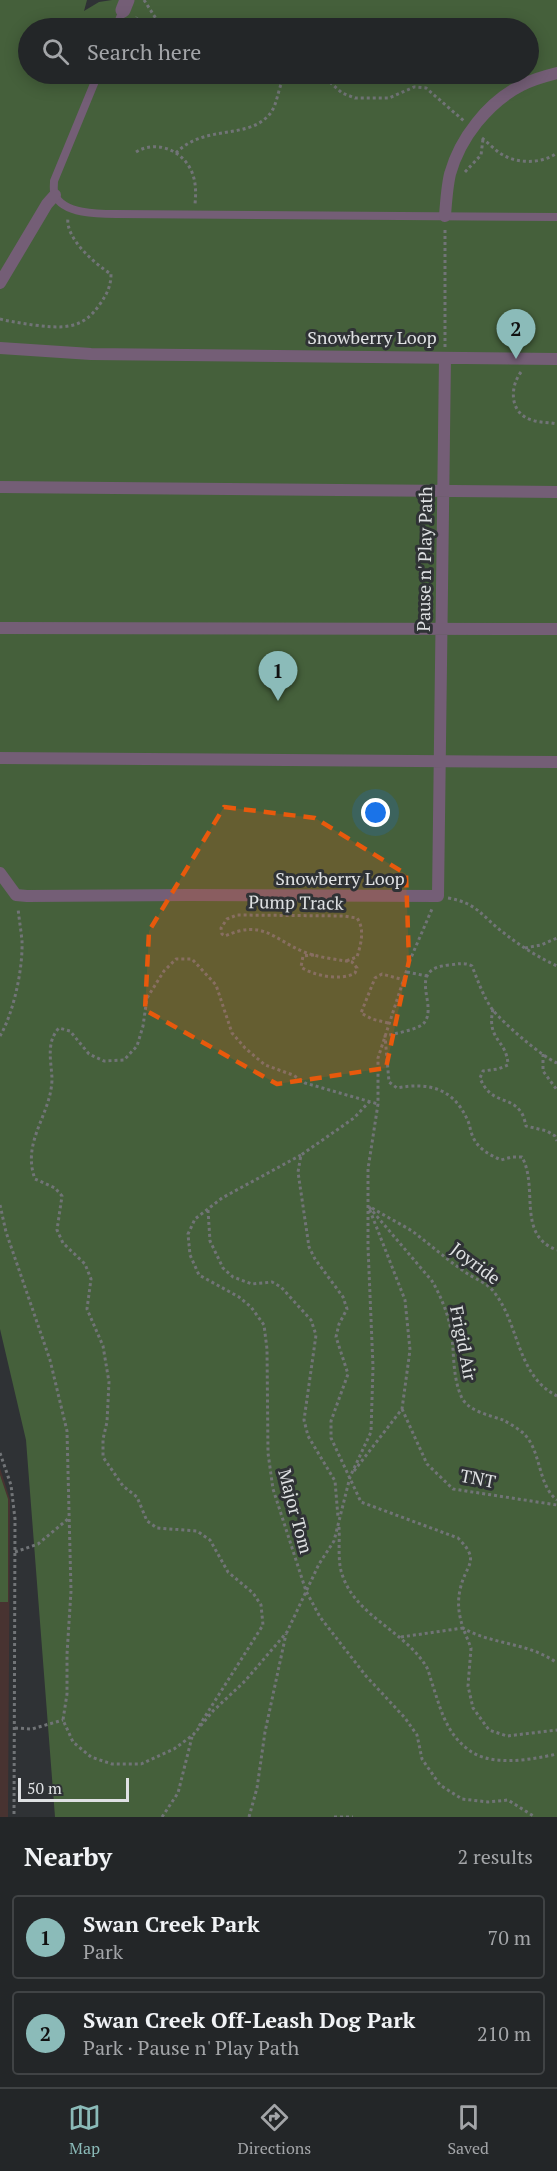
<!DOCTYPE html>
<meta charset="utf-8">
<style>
:root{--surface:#232628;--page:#2f3234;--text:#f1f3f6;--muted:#a3a5a8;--line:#404345;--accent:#8bbbb9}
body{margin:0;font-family:"PT Serif",serif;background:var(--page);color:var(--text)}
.scale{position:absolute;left:18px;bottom:15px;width:111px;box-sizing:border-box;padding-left:6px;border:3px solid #dfe1e3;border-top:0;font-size:16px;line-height:21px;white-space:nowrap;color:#dfe1e3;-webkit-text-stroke:4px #2f3235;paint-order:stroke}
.you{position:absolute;left:376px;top:813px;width:21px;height:21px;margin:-15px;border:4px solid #fff;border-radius:50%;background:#1a73e8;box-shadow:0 0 0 9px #1a73e833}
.badge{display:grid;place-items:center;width:39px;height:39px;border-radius:50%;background:var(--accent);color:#111;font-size:20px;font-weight:700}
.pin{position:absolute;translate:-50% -50px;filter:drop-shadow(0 2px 3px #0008)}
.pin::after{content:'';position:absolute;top:32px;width:21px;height:18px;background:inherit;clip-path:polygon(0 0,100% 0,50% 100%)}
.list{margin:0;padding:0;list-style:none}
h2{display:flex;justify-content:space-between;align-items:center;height:78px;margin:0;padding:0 24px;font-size:26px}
h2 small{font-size:20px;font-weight:400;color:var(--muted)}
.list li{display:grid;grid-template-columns:39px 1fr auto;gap:18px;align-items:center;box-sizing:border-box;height:84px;margin:0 12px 12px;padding:0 12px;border:2px solid var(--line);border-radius:6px}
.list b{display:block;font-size:22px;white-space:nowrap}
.list p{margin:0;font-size:20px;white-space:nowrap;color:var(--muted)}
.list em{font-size:20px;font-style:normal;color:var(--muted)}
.icon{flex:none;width:33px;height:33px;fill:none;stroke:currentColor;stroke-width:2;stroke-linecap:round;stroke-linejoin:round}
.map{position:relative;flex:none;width:557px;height:1817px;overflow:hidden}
.search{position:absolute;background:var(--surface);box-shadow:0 3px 15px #0003;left:18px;right:18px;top:18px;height:66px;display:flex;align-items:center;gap:15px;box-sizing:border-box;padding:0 21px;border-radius:33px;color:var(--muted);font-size:22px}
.sheet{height:270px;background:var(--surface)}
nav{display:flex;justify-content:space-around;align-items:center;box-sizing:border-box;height:84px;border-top:2px solid var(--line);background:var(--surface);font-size:16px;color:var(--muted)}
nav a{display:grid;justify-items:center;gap:3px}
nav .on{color:var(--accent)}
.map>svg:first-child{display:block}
.education{fill:#483331}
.green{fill:#45603b;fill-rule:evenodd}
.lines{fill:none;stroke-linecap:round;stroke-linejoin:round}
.path{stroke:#717477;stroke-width:3;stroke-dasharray:3 3;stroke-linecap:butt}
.service{stroke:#745e76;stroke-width:8}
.pedestrian{stroke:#745e76;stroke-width:12}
.minor{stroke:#745e76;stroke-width:15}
.marked{fill:#e8590c;fill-opacity:0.2;stroke:#e8590c;stroke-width:4.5;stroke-dasharray:12 8;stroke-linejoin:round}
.labels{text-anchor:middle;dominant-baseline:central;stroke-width:6;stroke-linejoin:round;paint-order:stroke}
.street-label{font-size:18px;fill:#dfe1e3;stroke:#2f3235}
</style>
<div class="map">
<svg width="557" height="1817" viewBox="0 0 557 1817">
<rect width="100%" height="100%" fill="#2f3235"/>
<path class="education" d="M0,1468l10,32 -2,317h-8z"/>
<path class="green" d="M0,0h87l-3,11 15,-9 13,-2h445v1817h-502l-29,-377 -26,-111zM28,28h500v46h-500z
M0,1475l8,24v103h-8z"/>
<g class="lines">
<path class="path" d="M144,0l18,28
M131,28l6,-11
M321,74l21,19 13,5h34l25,-11 12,1 38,33
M482,138c5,4 10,9 15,13 16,13 43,14 60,2
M136,152c21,-13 49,-1 57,23 3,9 3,19 2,29
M176,153c27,-28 69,-14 91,-36 10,-9 10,-24 15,-35l12,-2 10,-6
M465,172l16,-17 2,-16
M0,319c11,3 22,4 33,6 28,3 49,6 67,-21 7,-10 11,-18 11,-30 -16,-10 -46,-36 -43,-56
M445,347v-120
M521,372c-12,16 -11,42 11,48 8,3 17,2 25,4
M448,898c30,5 34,19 56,35 16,13 34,24 53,33
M525,948l16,-3 16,-7
M314,955l-11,1 -2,11c13,9 40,14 54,6l2,-5 -5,-6 -6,-1c-13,-2 -29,-4 -42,-9 -31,-13 -41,-33 -79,-16l-3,-2 -1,-6 6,-9 10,-4 107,1 13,2c8,11 4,26 0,39l-11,4
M407,972l20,4
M493,1009c-7,32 14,30 15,56l-10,4 -15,2 -3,7c11,27 29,17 41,34 3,4 4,10 5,14l21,5 8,5 2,5
M388,1023l-16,-4 -11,-6 14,-35 7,-4 22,6
M0,1036c14,-24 23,-68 22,-95 -1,-11 -3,-22 -4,-33
M543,1054v17l14,19
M557,1063c-16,-7 -54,-40 -65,-54 -9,-13 -14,-28 -20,-43 -7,-4 -14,-2 -23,-1 -44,4 -10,40 -25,58 -4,6 -31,11 -39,13l4,46 8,6c31,-6 56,0 70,31 3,5 3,12 6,18 5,12 17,18 28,23l11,-3h10c17,31 -6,78 35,93
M370,1101l-16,17 -53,37 -3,17 11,75 6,12 28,38 4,12 -8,15 -3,13 12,37 -17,47v17l30,64 97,36c24,24 7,26 2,52 -3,14 -1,25 3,38 29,17 65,14 94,35
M301,1155l-79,43 -27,21 -7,15 2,21 9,20 40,22 12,10 13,18 3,24 1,104 5,36 33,102 14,26 46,59 39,42 12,17 5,24 18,26 22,14 26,3 20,-2 27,17
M0,1205l6,27 44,128 17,71 4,160 -4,63v40l-4,26 10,22 18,15 21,7h29l33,-15 19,-14 20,-24 32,-30 42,-49 32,-68 15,-23 16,-64 21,-45 2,-65 -5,-120v-78l10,-65v-46l32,-98 22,-51
M369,1207l63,74c9,15 18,37 20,56 2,19 1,40 9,59 6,15 28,19 42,24 6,3 14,8 19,12 20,17 15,53 35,68
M372,1208c13,8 27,15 40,23 19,14 36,30 56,43 8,5 20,10 26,18 26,33 22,83 63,104
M208,1210l2,31 13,27 10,9 19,7 20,-2 9,5 30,33 5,15 -12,85 4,16 27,45 3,36
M402,1409l25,55 26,25 104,16
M0,1453l11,32 4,34 -1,298
M354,1471l48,-62 8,-59 -5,-50 -36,-92
M339,1527c1,15 -2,36 4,50 14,39 61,54 83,89 3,5 4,12 6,17 8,24 13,47 33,64 23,21 64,13 92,7
M15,1552l23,-8 30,-25
M401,1637l62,-9 8,20 -3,38 5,22 16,22 18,6 50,-6
M199,1726l64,-101 -2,-20 -8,-12 -25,-21 -18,-32 -13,-9 -40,-3 -10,-7 -10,-24 -14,-11 -20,-29v-18l4,-17 2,-40 -6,-36 -16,-37 4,-30 -6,-15 -22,-21 -6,-13 5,-34 -7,-8 -20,-9c-14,-38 17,-65 17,-101 -1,-18 -6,-36 7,-50l11,3 19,23 15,7 20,-1 13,-14 6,-20 4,-28 17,-27 12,-12h16l24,26 16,48 13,15 20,17 28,10 12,8 73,21
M15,1728l17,1 31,-9
M162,1817l16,-24 14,-56
M249,1817l8,-29 8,-56 21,-98
M334,1817h19"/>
<path class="service" d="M116,28l7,-18
M98,74l-44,107c0,4 -1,11 1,14 8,19 44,19 61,19l441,3"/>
<path class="pedestrian" d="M445,216c1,-14 2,-29 5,-42 10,-36 38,-72 72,-89 11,-6 23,-9 35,-12
M0,283l47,-79 8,-9
M0,348l91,6 466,5
M0,487l557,5
M0,628l557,1
M0,758l557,4
M0,873l16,22 11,1 162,-1 249,1 7,-538"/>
<path class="minor" d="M123,10l4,-10"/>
</g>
<path class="marked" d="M224,807l91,11 91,56 3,87 -23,107 -109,16 -132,-74 4,-79z"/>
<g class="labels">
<g class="street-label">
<text x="372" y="337">Snowberry Loop</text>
<text transform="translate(424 559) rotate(-89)">Pause n' Play Path</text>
<text x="340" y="878">Snowberry Loop</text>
<text transform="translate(296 902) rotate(1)">Pump Track</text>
<text transform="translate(476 1263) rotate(37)">Joyride</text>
<text transform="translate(464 1343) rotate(79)">Frigid Air</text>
<text transform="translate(478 1478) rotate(11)">TNT</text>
<text transform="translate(296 1511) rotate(75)">Major Tom</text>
</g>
</g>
</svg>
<div class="scale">50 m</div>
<div class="you"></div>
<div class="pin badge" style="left:278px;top:701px">1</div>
<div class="pin badge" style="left:516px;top:359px">2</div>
<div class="search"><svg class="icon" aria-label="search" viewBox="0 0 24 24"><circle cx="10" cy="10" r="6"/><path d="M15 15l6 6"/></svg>Search here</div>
</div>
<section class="sheet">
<h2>Nearby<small>2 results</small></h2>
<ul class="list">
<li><span class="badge">1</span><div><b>Swan Creek Park</b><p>Park</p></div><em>70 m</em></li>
<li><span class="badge">2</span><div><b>Swan Creek Off-Leash Dog Park</b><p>Park · Pause n' Play Path</p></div><em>210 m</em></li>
</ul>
</section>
<nav>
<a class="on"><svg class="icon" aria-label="map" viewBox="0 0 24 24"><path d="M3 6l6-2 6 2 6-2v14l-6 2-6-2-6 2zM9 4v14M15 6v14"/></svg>Map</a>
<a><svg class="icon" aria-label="directions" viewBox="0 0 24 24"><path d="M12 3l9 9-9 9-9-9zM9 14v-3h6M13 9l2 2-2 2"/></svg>Directions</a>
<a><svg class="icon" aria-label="saved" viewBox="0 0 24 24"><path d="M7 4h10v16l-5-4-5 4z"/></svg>Saved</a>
</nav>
